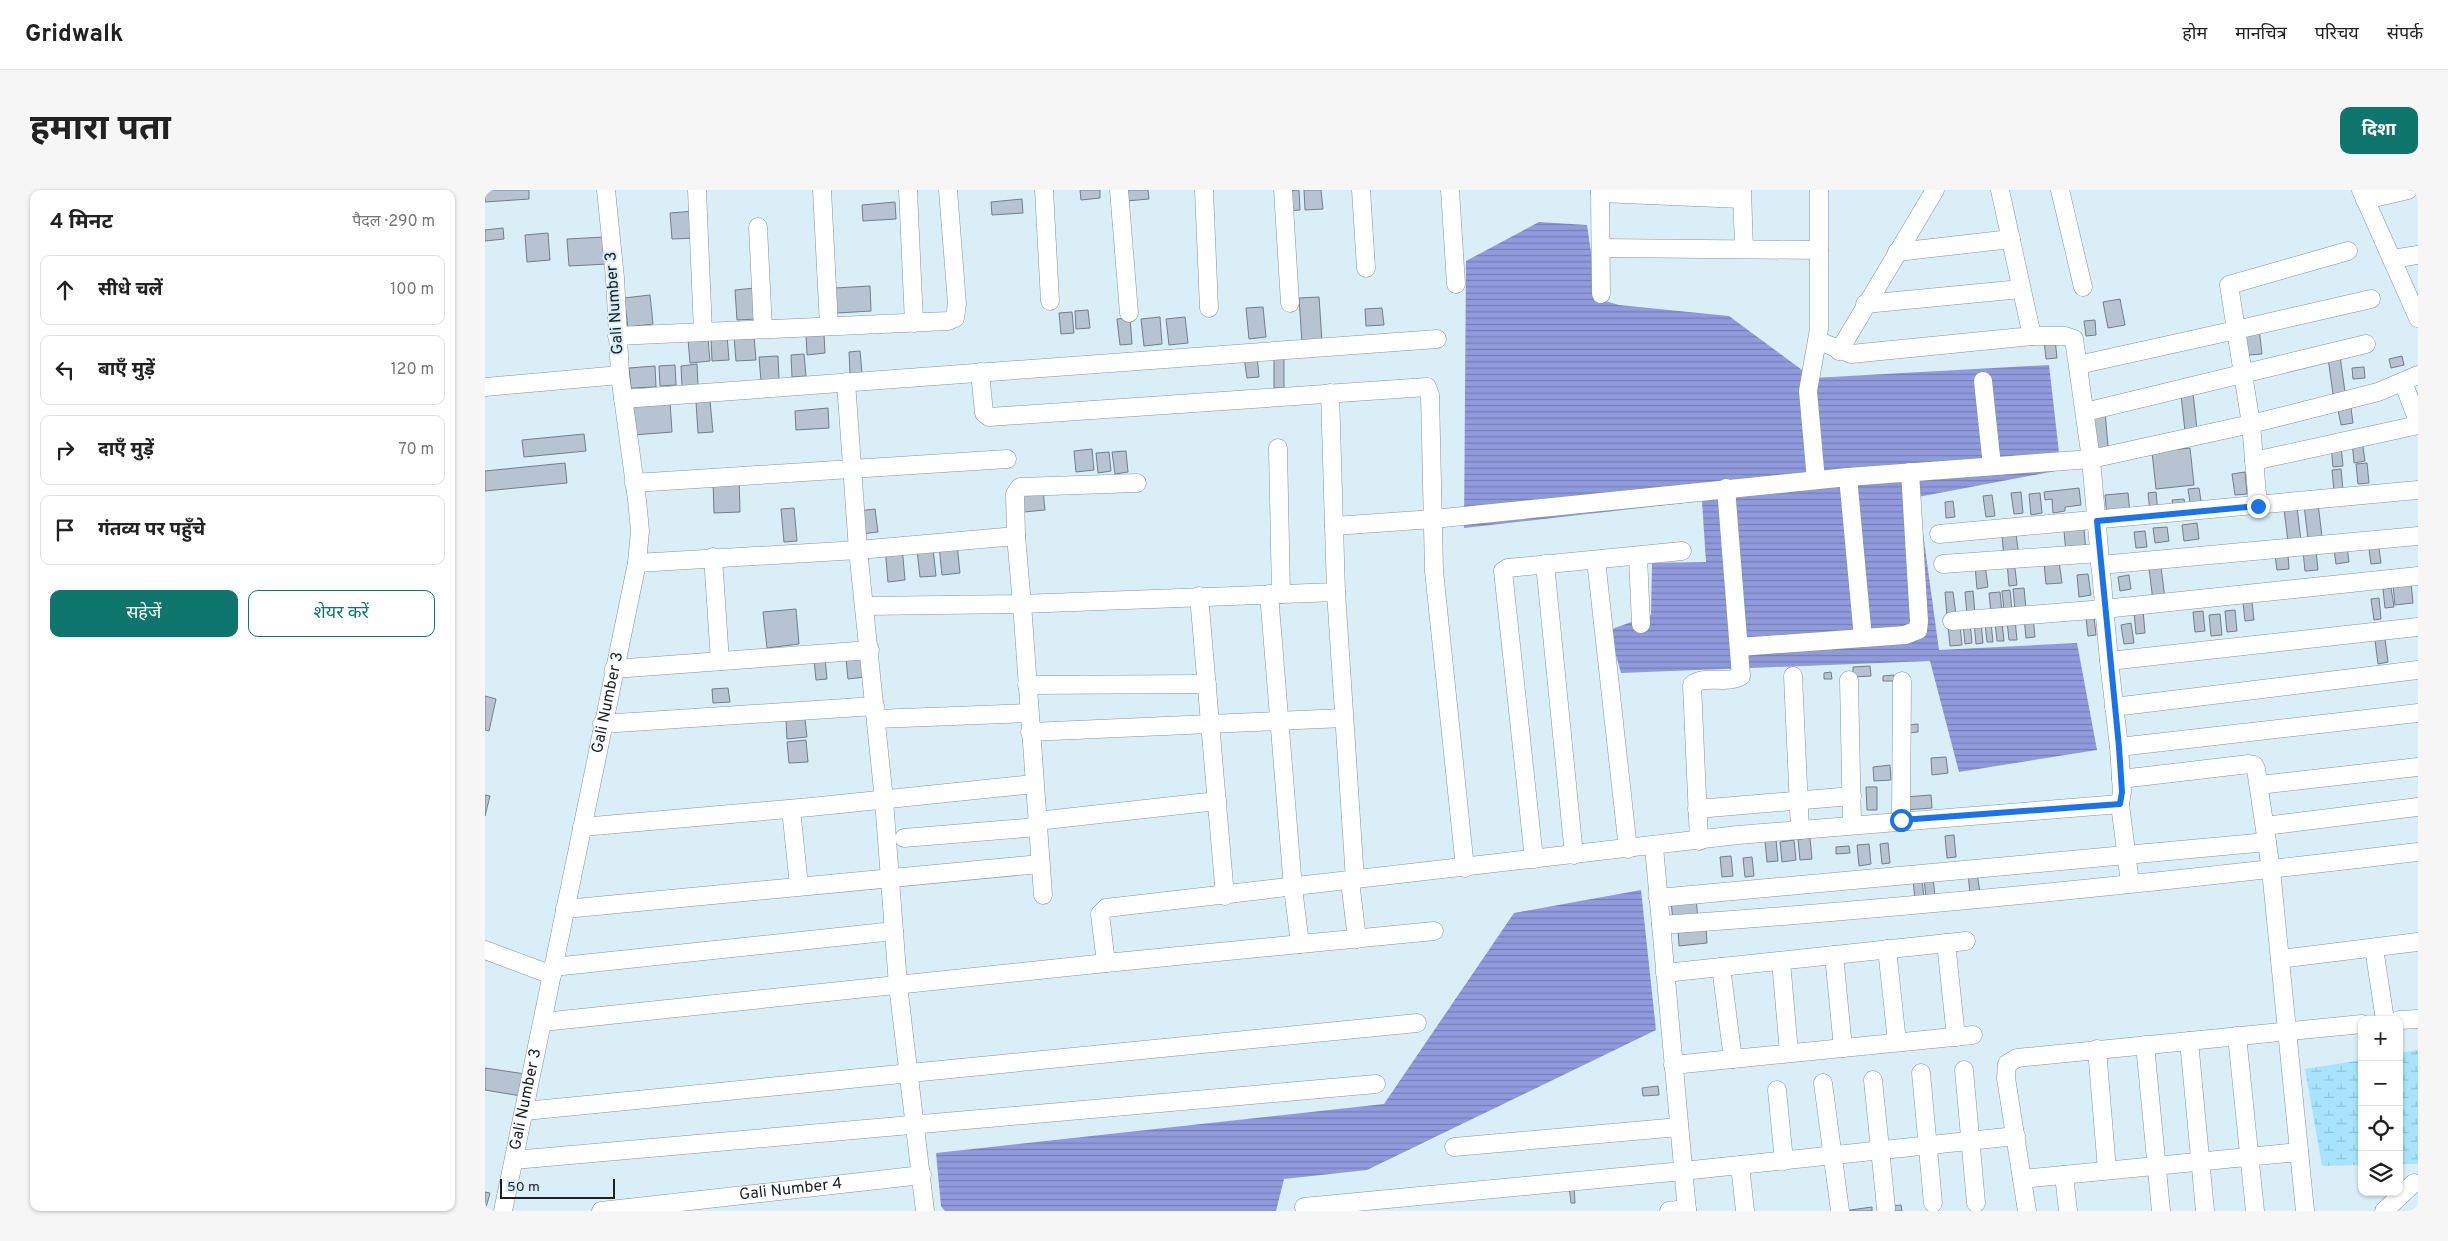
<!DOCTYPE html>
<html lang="hi">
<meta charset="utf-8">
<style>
:root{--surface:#fff;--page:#f6f6f6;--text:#222;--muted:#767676;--line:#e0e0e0;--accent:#0f766e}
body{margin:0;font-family:Overpass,"Noto Sans Devanagari",sans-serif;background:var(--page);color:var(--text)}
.controls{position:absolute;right:15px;bottom:15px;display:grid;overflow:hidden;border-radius:10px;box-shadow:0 1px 4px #0004}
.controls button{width:45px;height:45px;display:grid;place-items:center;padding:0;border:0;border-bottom:1px solid var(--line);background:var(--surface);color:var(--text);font:25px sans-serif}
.scale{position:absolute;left:15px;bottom:12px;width:115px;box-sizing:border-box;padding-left:5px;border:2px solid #192124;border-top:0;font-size:14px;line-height:18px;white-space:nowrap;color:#192124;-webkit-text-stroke:4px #d9eef7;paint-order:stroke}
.stop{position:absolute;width:15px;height:15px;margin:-11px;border:4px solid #1a73e8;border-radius:50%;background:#fff}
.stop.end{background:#1a73e8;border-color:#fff;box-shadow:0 1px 5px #0008}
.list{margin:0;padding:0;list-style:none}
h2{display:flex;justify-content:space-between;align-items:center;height:65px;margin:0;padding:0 20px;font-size:21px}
h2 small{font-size:16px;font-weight:400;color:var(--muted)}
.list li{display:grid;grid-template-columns:32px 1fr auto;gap:15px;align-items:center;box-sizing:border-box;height:70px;margin:0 10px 10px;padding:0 10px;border:1px solid var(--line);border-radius:10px}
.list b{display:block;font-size:19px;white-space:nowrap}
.list em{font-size:16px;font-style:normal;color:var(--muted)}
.actions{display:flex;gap:10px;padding:15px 20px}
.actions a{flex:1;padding:11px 0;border:1px solid var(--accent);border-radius:10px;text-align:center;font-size:18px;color:var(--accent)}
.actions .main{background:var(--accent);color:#fff}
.icon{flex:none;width:28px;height:28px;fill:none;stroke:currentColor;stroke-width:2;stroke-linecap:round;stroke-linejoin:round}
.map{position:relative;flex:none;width:1933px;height:1021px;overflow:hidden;border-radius:10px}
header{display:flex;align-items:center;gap:30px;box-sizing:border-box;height:70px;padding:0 25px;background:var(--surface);border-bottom:1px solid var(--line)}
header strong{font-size:24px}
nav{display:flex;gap:28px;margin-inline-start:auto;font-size:18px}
.intro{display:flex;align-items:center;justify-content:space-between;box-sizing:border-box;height:120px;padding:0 30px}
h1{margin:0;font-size:35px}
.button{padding:12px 22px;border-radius:10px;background:var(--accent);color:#fff;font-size:18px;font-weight:700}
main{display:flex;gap:30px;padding:0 30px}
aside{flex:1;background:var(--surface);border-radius:10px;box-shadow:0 1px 4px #0004}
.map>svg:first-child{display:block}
.wetland{fill:url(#wetland-marsh)}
.water{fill:url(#water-rules)}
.building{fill:#b6c4d2;stroke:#727e8b}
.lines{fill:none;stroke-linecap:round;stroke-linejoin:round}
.street-casing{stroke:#81959c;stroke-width:19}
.street{stroke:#fff;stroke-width:18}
.route{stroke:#1a73e8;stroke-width:6}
.labels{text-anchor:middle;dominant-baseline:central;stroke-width:4;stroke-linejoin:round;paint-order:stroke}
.street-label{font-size:16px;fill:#192124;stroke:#d9eef7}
</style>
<header>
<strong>Gridwalk</strong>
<nav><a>होम</a><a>मानचित्र</a><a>परिचय</a><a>संपर्क</a></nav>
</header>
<div class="intro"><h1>हमारा पता</h1><a class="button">दिशा</a></div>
<main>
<aside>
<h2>4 मिनट<small>पैदल · 290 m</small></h2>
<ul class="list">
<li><svg class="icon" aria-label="ahead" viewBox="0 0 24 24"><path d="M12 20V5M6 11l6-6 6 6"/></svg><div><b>सीधे चलें</b></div><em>100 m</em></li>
<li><svg class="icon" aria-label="left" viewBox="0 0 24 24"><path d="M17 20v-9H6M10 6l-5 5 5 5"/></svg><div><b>बाएँ मुड़ें</b></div><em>120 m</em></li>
<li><svg class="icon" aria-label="right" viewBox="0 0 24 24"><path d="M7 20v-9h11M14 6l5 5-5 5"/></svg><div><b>दाएँ मुड़ें</b></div><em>70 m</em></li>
<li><svg class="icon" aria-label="arrive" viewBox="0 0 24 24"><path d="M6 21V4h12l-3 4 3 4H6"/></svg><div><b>गंतव्य पर पहुँचे</b></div></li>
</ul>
<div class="actions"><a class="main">सहेजें</a><a>शेयर करें</a></div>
</aside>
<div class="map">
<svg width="1933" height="1021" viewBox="0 0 1933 1021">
<defs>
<pattern id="wetland-marsh" width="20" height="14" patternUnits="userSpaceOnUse" patternTransform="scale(1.25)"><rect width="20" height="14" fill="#a7e4fc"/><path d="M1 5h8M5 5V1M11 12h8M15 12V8" fill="none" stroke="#8fc3d8"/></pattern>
<pattern id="water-rules" width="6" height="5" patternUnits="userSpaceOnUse" patternTransform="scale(1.25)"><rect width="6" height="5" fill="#909bdd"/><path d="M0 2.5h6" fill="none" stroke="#757eb3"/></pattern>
</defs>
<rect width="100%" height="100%" fill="#d9eef7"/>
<path class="wetland" d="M1933,860v114h-19v-111z
M1877,870v105l-40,1 -17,-97z"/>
<path class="water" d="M1054,32l48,3 11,74 21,6 110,11 84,62 236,-13 12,105 -143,27 21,153 138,-7 20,107 -138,22 -29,-111 -309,12 -12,-43 42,-15 1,-52 54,-1 -4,-61 -238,27 2,-267z
M1156,700l15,140 -289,140 -83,9 -8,32h-331l-4,-5 -5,-53 448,-49 130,-191z"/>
<path class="building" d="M0,0h44v9l-44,3z
M595,0h20v8l-19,2z
M641,0h22l1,9 -23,2z
M814,0l1,20 -14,1 -1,-20z
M819,0h17l2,19 -18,1z
M537,9l1,14 -31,2 -1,-13z
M410,12l1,17 -33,2 -1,-16z
M210,21l2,27 -25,1 -2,-26z
M18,38l1,11 -19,2v-11z
M63,43l2,27 -23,2 -2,-27z
M120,47l2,27 -38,2 -2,-27z
M385,96l1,25 -34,2 -2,-25z
M270,98l2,31 -20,1 -2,-30z
M165,105l3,29 -25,3 -4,-29z
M834,107l3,44 -20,2 -3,-45z
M1635,109l5,26 -17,3 -5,-26z
M778,117l3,30 -17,2 -3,-31z
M897,118l2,17 -18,1 -1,-17z
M603,120l2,18 -14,1 -1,-18z
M587,122l2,21 -13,1 -2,-21z
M675,127l2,27 -18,2 -3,-27z
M700,127l3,26 -19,2 -3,-26z
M645,128l2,26 -12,1 -3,-26z
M1610,130l1,15 -10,1 -2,-15z
M1774,138l3,26 -14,1 -4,-25z
M339,144l1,19 -18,2 -1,-20z
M242,145l2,25 -17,1 -1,-24z
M269,146l2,24 -20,1 -2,-24z
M223,148l2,23 -20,2 -2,-24z
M1570,149l2,19 -11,1 -2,-19z
M375,161l2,22 -12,1 -1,-22z
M319,164l2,22 -14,1 -1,-22z
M772,165l2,22 -12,1 -3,-21z
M789,165h10v33h-10z
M293,166l1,24 -18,1 -2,-24z
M1855,166l5,36 -12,2 -5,-36z
M1917,166l2,9 -13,3 -2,-9z
M212,174l1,22 -16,1 -1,-21z
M190,175l1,20 -16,1 -1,-20z
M170,176l1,21 -25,1 -2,-20z
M1879,177l1,11 -12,1 -1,-11z
M1708,203l4,36 -12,2 -4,-36z
M225,211l3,31 -15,1 -2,-31z
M185,212l2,30 -38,3 -2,-30z
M343,218l1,20 -33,2 -1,-19z
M1866,218l2,15 -12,2 -3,-15z
M1620,221l3,36 -14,2 -4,-37z
M99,244l2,17 -62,6 -2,-17z
M1877,250l3,21 -11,2 -2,-22z
M1856,255l2,21 -10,1 -2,-21z
M1705,258l4,37 -38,4 -4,-37z
M607,259l2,21 -18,2 -2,-21z
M641,261l2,21 -13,2 -3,-22z
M624,262l2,19 -13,2 -2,-20z
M80,273l2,20 -82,8v-20z
M1882,273l2,20 -11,1 -2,-20z
M1856,279l2,21 -9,1 -2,-21z
M1760,282l2,22 -12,1 -3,-21z
M254,289l1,33 -26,1 -1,-33z
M1594,298l2,17 -16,2v4l-12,2 -1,-14 -7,1 -1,-8z
M1714,298l3,19 -11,2 -3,-20z
M558,300l2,20 -21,2 -2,-20z
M1536,302l2,21 -9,1 -3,-21z
M1671,302l2,20h-8l-2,-19z
M1555,303l2,20 -11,2 -2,-21z
M1643,303l2,20 -23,3 -2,-21z
M1507,305l3,21 -9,1 -3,-21z
M1699,309l2,12 -12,1 -2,-12z
M1468,311l2,16 -9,1 -1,-16z
M1833,313l4,34 -14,2 -4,-34z
M1812,317l4,34 -13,1 -4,-33z
M309,318l3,33 -13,1 -3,-33z
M390,319l3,23 -17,2 -3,-23z
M1712,333l2,16 -15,2 -2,-16z
M1682,337l2,14 -14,2 -2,-15z
M1599,339l2,22 -20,2 -2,-22z
M1660,341l2,16 -11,1 -2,-16z
M1531,344l3,22 -15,1 -2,-21z
M1893,351l3,22 -10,1 -3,-22z
M472,354l3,29 -18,2 -3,-29z
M417,357l3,33 -17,2 -3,-34z
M1862,357l2,15 -13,2 -2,-15z
M448,359l3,27 -16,1 -3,-27z
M1831,360l2,20 -13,1 -2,-20z
M1803,365l1,14 -12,1 -2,-14z
M1529,371l3,24 -8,1 -2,-24z
M1574,371l3,22 -16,1 -2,-21z
M1500,374l3,23 -11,2 -2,-24z
M1676,377l4,32 -12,2 -4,-33z
M1603,384l3,21 -12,2 -2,-22z
M1644,385l2,14 -11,2 -2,-14z
M1926,393l2,20 -18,2 -2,-20z
M1539,398l2,21 -11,1 -2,-21z
M1906,398l3,19 -9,1 -2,-19z
M1525,400l2,21h-8l-2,-20z
M1488,401l2,23 -8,1 -2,-23z
M1460,402h8l3,23 -9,1z
M1515,402l2,20 -11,1 -2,-20z
M1894,408l2,21 -7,1 -3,-21z
M1767,412l2,18 -9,1 -2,-18z
M311,419l3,35 -32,4 -4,-36z
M1658,420l2,23 -9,1 -2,-23z
M1750,420l2,21 -10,1 -2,-21z
M1718,421l2,20 -10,1 -2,-20z
M1735,424l2,21 -11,1 -2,-21z
M1548,426l2,21 -9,1 -2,-20z
M1609,427l2,18 -8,1 -2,-18z
M1530,430l2,20h-8l-2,-19z
M1489,432h7l2,21 -7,1z
M1510,432h7l2,19h-7z
M1478,433h7l2,20 -7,1z
M1500,433h6l2,19h-6z
M1646,433l3,20 -10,1 -3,-19z
M1475,435l2,20 -12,1 -2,-20z
M1900,449l3,23 -10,2 -3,-24z
M378,467l2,20 -17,2 -2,-20z
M340,468l2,21 -11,1 -2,-21z
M1385,476l1,10 -18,1v-10z
M1346,482l1,7h-8v-6z
M1409,485l1,6h-12v-5z
M243,498l2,14 -17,1 -1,-14z
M0,506l11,3 -7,32 -4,-1z
M320,529l2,18 -20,2 -1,-19z
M1433,534v8l-9,1 -1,-8z
M321,550l2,22 -19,1 -2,-21z
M1461,567l2,16 -16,2 -1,-17z
M1405,575l1,15 -17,1 -1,-14z
M1381,597h11v23h-10z
M0,605l5,1 -5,20z
M1446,605l1,13 -26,2 -1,-13z
M1469,645l2,22 -9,1 -2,-22z
M1325,648l2,21 -12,1 -2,-21z
M1291,650l2,21 -11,1 -2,-21z
M1309,650l2,20 -14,2 -2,-20z
M1403,653l2,20 -8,1 -2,-20z
M1384,654l2,20 -12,2 -2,-21z
M1364,656l1,7 -14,1v-7z
M1246,666l2,20 -11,1 -2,-20z
M1267,667l2,19 -9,1 -2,-19z
M1492,682l3,21 -10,1 -2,-21z
M1448,687l2,20 -9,1 -2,-20z
M1437,688l2,21 -9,1 -2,-21z
M1211,709l2,20 -25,2 -2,-20z
M1221,738l1,15 -28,3 -1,-16z
M0,878l40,6 -4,22 -36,-6z
M1173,896l1,9 -16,1 -1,-8z
M1084,996h5l1,17h-4z
M0,1002l5,1 -5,18z
M1416,1015l1,6h-10v-5z
M1387,1017v4h-22v-1z"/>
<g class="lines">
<defs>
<g id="street">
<path d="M212,0l6,142"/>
<path d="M337,0l7,136"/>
<path d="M423,0l6,133"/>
<path d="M559,0l6,111"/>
<path d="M634,0l10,123"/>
<path d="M719,0l5,118"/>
<path d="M798,0l7,113"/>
<path d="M876,0l5,78"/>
<path d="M965,0l6,94"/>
<path d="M1115,0l1,104"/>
<path d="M1257,0l2,59"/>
<path d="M1575,0l23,97"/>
<path d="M1876,0l57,128"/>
<path d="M1115,3l142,6"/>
<path d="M1880,10l43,-10"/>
<path d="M273,37l5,102"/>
<path d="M1116,58l218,2"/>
<path d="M1863,61l-119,34 7,45 135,-31"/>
<path d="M1412,62l114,-13"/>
<path d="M1907,69l26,-4"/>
<path d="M1380,114l156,-15"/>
<path d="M132,146l331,-15 7,-3 2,-14 -9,-114"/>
<path d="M1334,151l32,13 181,-18 -32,-146"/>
<path d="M1354,161l96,-161"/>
<path d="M1593,175l158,-35 15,94 7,82"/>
<path d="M495,182l4,41 5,4 438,-30 3,8 4,176 31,297"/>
<path d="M1498,191l9,85"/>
<path d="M361,192l12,168 26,250 14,185 27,226"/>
<path d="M1918,192l15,39"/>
<path d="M0,197l135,-12"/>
<path d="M845,203l6,199"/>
<path d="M138,209l814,-60"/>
<path d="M1600,222l281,-68"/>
<path d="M793,258l3,146"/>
<path d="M1769,271l164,-36"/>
<path d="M1363,287l15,161"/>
<path d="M1331,290l-8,-89 11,-62v-139"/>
<path d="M149,293l373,-24"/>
<path d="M849,336l99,-7 415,-42 243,-18 -17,-120 -9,-3h-33"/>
<path d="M1454,344l479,-44"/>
<path d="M531,346l-1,-42 5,-7 117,-4"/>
<path d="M1153,366l3,68"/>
<path d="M228,367l7,104"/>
<path d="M1111,370l32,289"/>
<path d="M152,373l221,-13 158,-14 6,68 -157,2"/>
<path d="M1060,374l29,291"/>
<path d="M1458,374l156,-11"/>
<path d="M1615,375l318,-29"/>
<path d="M784,404l24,294 7,56"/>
<path d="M714,406l26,300"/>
<path d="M1467,431l152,-12 314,-33"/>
<path d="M1254,457l166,-12 13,-5 1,-9 -9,-149"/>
<path d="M1624,471l309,-34"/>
<path d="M129,479l256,-19"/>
<path d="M1308,486l7,154"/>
<path d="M1364,490l3,145"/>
<path d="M542,495l180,-1"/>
<path d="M1629,517l304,-37"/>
<path d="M391,529l153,-6"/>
<path d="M117,534l273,-18"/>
<path d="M545,542l314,-14"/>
<path d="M1634,557l299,-34"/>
<path d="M1636,589l128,-15 5,1 2,4 15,101 34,341"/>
<path d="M1774,595l159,-18"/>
<path d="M1635,614l10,79"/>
<path d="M306,619l8,77"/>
<path d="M1212,619l155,-13"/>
<path d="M1416,630l1,-139"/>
<path d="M552,631l180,-20"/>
<path d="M1780,636l153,-19"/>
<path d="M97,637l229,-20 223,-23"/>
<path d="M419,648l134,-11"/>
<path d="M1214,651l-7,-156c12,-11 35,0 49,-9l-15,-188"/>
<path d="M1169,657l33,364"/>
<path d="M1049,669l-31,-288 5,-3 174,-17"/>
<path d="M865,691l7,58"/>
<path d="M558,705l-21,-291 314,-12 19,288"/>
<path d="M1173,708l609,-56"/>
<path d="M80,719l475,-45"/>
<path d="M1176,735c252,-17 505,-43 757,-73"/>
<path d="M1461,753l10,94"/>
<path d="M1889,758l11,72"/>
<path d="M1402,759l10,93"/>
<path d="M0,760l67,25"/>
<path d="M1349,765l9,93"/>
<path d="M1795,769l138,-17"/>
<path d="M1296,771l8,92"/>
<path d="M621,773l-6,-49 6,-6 632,-73 382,-31 2,-12 -3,-45 -10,-86 -18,-202 160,-35 127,-32 40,-17"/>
<path d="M68,777l341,-36"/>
<path d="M1236,777l12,92"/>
<path d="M1180,783l301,-32"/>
<path d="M1914,830l19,-1"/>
<path d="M58,832l563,-59 328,-32"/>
<path d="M1752,846l18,175"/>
<path d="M1704,851l16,170"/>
<path d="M1660,855l16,166"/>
<path d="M1612,859l10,121"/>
<path d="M1188,875l300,-30"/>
<path d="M1479,880l12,133"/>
<path d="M1436,883l12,130"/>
<path d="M1388,890l13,128"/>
<path d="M1338,893l17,128"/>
<path d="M1292,900l7,71"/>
<path d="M40,921l892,-88"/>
<path d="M969,957l225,-20"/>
<path d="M29,970l862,-76"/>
<path d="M1255,975l5,46"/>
<path d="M1579,985l4,36"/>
<path d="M1537,989l277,-27"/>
<path d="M819,1017l379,-36 333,-35"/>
<path id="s1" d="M18,1021l134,-648 3,-32 -3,-31 -17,-125 -5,-97 -9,-88"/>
<path id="s2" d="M116,1021l321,-36"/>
<path d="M1184,1021l18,-2"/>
<path d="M1542,1021l-21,-133 1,-14 10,-6 345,-34"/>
<path d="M1899,1021l30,-28"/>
</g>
</defs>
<use href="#street" class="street-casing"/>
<use href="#street" class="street"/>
</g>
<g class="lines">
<path class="route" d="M1416,630l219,-16 2,-12 -3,-45 -22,-226 161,-15"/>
</g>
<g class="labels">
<g class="street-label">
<text transform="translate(130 113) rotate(-94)">Gali Number 3</text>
<text stroke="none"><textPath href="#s1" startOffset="519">Gali Number 3</textPath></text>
<text stroke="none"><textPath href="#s1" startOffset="114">Gali Number 3</textPath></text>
<text stroke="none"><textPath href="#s2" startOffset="191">Gali Number 4</textPath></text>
</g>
</g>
</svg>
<div class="controls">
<button>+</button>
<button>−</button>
<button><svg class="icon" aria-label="locate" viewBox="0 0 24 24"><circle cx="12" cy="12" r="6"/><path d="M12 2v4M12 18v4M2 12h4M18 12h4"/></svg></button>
<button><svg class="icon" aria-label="layers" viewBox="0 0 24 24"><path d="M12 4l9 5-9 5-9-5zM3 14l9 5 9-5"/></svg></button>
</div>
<div class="scale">50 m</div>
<div class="stop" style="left:1416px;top:630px"></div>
<div class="stop end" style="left:1773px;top:316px"></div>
</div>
</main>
